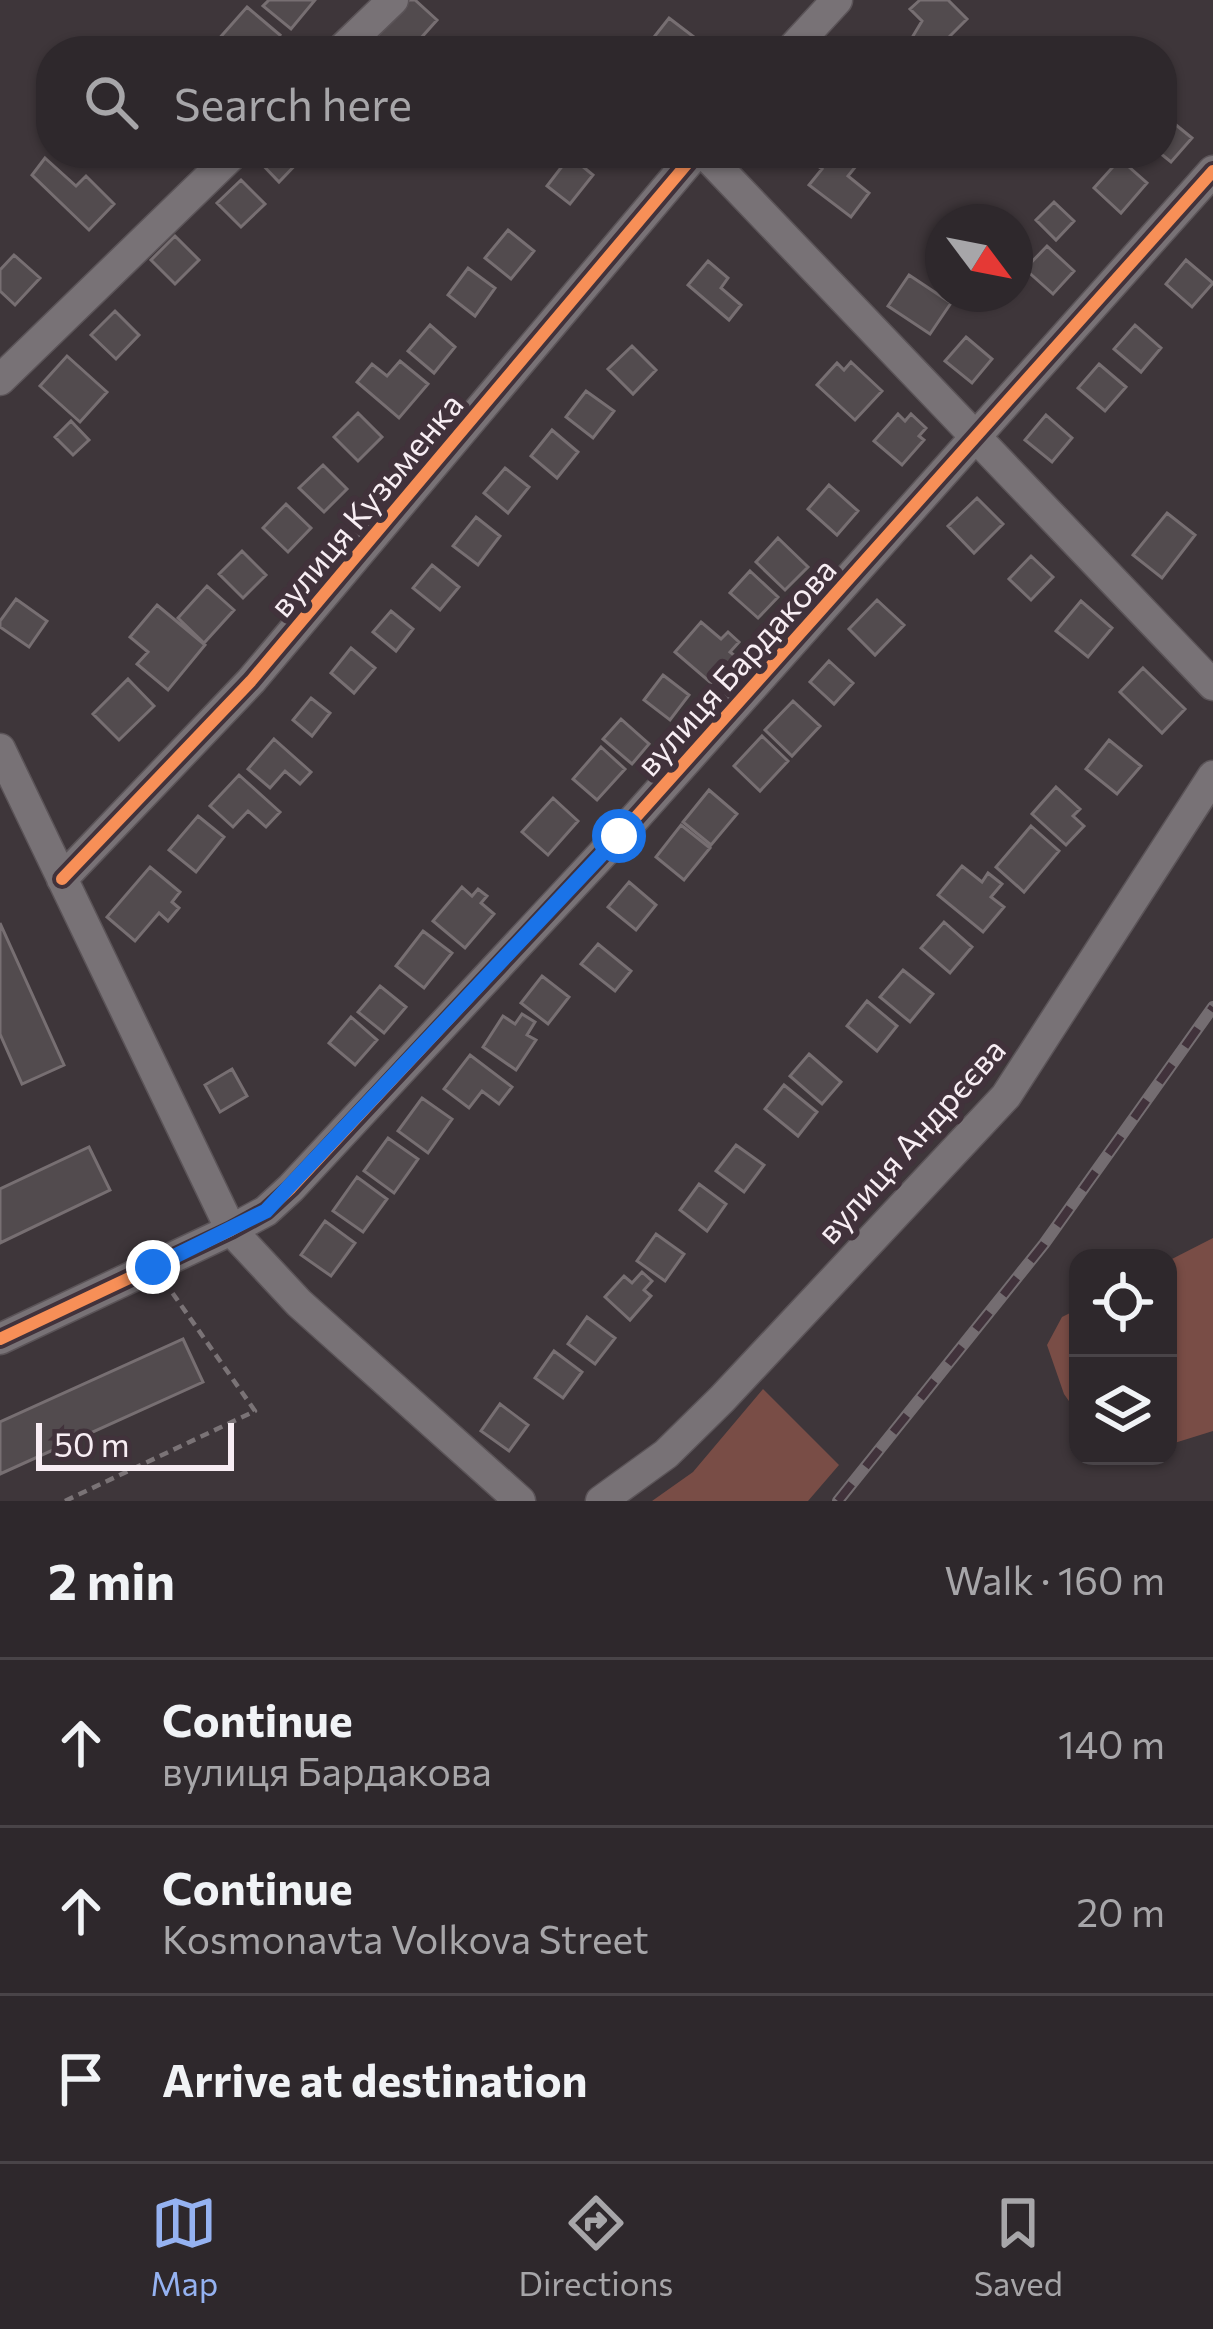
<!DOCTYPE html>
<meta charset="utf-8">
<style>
:root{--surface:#2e282c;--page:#3a3438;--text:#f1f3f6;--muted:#a7a6a9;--line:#494448;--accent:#95b2f1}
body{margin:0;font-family:Commissioner,sans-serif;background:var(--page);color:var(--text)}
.controls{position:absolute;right:36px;bottom:36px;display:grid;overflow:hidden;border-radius:24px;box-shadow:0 3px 9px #0004}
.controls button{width:108px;height:108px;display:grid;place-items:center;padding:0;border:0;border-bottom:3px solid var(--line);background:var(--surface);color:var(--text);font:60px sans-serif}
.compass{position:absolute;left:925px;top:204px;width:108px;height:108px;border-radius:50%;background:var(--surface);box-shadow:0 3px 9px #0004;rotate:122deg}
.scale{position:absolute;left:36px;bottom:30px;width:198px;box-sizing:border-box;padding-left:12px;border:6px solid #f7edf3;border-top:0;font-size:33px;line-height:42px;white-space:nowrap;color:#f7edf3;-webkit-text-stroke:9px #41323b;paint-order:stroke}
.stop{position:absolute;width:36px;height:36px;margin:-27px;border:9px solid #1a73e8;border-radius:50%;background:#fff}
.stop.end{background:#1a73e8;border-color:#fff;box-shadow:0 3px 12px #0008}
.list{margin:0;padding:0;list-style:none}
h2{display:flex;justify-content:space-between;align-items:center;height:156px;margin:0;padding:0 48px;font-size:51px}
h2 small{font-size:39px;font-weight:400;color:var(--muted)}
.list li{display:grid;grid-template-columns:78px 1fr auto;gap:36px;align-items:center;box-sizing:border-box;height:168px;padding:0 48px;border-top:3px solid var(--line)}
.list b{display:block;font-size:45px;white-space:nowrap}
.list p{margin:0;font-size:39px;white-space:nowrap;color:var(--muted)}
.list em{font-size:39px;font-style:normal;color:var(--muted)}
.icon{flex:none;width:66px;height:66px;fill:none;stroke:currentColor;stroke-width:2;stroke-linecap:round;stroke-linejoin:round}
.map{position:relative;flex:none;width:1213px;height:1501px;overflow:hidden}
.search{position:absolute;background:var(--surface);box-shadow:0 3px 9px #0004;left:36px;right:36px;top:36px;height:132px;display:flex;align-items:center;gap:30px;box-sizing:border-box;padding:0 42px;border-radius:48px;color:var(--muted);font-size:45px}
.sheet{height:660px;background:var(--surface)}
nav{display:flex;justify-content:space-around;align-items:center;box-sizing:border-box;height:168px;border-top:3px solid var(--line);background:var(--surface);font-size:33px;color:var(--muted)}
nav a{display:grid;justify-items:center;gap:6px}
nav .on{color:var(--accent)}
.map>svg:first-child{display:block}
.green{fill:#794d46}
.building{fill:#524b4e;stroke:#776f72;stroke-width:3}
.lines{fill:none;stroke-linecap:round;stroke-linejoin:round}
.street-casing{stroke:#5b5458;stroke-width:33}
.path{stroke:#7a7376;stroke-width:4.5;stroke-dasharray:9 6;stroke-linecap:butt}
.street{stroke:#787276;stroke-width:30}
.rail-casing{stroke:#746d71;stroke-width:12}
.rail{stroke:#41323b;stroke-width:8;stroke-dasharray:22;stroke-linecap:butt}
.cycleway-casing{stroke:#41323b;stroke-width:20}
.cycleway{stroke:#f78f57;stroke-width:12}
.route{stroke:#1a73e8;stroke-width:15}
.labels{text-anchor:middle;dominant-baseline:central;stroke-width:12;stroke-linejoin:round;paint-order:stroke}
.street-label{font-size:33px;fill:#f7edf3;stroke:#41323b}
</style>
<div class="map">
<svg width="1213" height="1501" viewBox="0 0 1213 1501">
<rect width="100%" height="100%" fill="#3e363a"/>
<path class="green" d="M1213,1238v193l-45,14v-184z
M1078,1309v105l-14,-20 -17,-49 15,-28z
M763,1389l76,76 -31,36h-156l41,-29z"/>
<path class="building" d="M269,0h46l-24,29 -28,-23z
M409,0h6l22,20 -25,28 2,3h-50z
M920,0h28l19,19 -32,32h-8l-14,-15 9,-15 -12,-12z
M247,7l33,28 -14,16h-38l-11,-10z
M669,18l25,19 -11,14h-40z
M1165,116l27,22 -21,24 -11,-9z
M259,153h38l5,5 -23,24 -24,-25z
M809,153l55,3 -16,20 21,17 -18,24 -42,-32 13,-16 -16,-12z
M570,156l23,19 -23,29 -23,-18z
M45,158l31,28 10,-10 28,28 -25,26 -57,-55z
M1120,159l27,24 -26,30 -27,-25z
M241,180l24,24 -24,23 -24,-24z
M1054,202l20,19 -18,19 -20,-20z
M508,230l26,21 -23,28 -26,-21z
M175,236l24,24 -24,24 -24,-24z
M1047,246l27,25 -21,23 -28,-25z
M14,255l26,23 -25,27 -15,-14v-21z
M1186,260l27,23 -21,24 -26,-23z
M708,261l20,17 -7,10 20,17 -12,15 -41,-35z
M468,268l27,20 -20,28 -27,-21z
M909,275l42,28 -21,31 -42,-28z
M115,311l24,24 -23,24 -25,-24z
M430,325l25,22 -21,26 -26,-22z
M1135,325l26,23 -20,24 -27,-23z
M966,337l26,22 -20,24 -27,-22z
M632,346l24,24 -23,24 -25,-25z
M67,356l40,36 -27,30 -40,-36z
M400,361l28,23 -29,34 -42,-36 15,-18 15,12z
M851,362l31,29 -27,29 -38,-35 20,-22 7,7z
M1099,364l27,23 -21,24 -27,-23z
M586,391l28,20 -21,27 -27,-21z
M358,413l24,24 -24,24 -24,-24z
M898,414l7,7 6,-7 15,14 -7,8 5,4 -22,25 -28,-24z
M1046,415l26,23 -20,24 -27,-22z
M71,421l18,19 -16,15 -18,-18z
M552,430l26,22 -21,26 -26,-22z
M323,465l24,24 -23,23 -25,-24z
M505,468l24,19 -21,26 -24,-20z
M829,485l29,26 -21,24 -29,-26z
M977,498l26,26 -29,29 -26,-27z
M286,504l25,24 -23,24 -25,-24z
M1167,513l28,22 -33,43 -29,-23z
M476,517l24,19 -22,29 -25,-19z
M778,538l30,29 -23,23 -29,-28z
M242,551l24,24 -23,23 -24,-24z
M1031,556l22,21 -22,23 -22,-21z
M432,565l27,22 -19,23 -27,-22z
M750,571l28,26 -20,21 -28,-25z
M207,586l27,24 -30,33 -26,-25z
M16,599l31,22 -18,26 -29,-20v-6z
M877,600l27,25 -29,30 -26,-26z
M1081,601l31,27 -24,29 -32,-26z
M157,605l48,40 -37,45 -31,-26 11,-12 -18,-15z
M391,611l22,18 -17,22 -23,-19z
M701,622l20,17 7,-7 11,10 -9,10 5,4 -24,27 -36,-31z
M351,648l24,20 -21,25 -23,-20z
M829,661l24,22 -19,21 -24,-22z
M1143,668l42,41 -23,24 -42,-41z
M663,675l26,20 -19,25 -26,-20z
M128,679l26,27 -35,34 -26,-26z
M311,698l19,15 -18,23 -19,-16z
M793,701l27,25 -28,30 -27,-26z
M621,719l28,25 -17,20 -29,-25z
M762,736l26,25 -28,30 -26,-25z
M274,739l37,33 -11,12 -15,-13 -15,17 -22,-19z
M1109,740l32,26 -24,28 -31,-25z
M601,747l24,22 -28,31 -24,-21z
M239,775l41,37 -14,15 -18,-16 -15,16 -23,-21z
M1056,787l24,22 -7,7 11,10 -18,19 -34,-31z
M709,790l28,24 -26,31 -28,-23z
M553,798l25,23 -30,34 -26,-23z
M198,816l26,21 -28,35 -27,-22z
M681,825l29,23 -26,32 -28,-23z
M1031,826l28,25 -35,41 -28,-25z
M962,866l20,16 6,-9 14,11 -11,13 13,10 -21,25 -45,-37z
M150,867l30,25 -8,10 7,6 -11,13 -9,-8 -24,28 -28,-24z
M629,882l27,23 -20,25 -28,-23z
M462,887l10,9 6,-7 9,7 -6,7 13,11 -29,34 -32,-27z
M944,922l28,25 -22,26 -29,-25z
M0,923l64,142 -42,19 -22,-50z
M423,931l29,22 -28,35 -28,-22z
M598,944l33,27 -16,20 -34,-27z
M903,970l30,24 -23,28 -30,-25z
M542,976l27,21 -21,27 -27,-21z
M380,986l26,21 -22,26 -26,-21z
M867,1001l30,25 -20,25 -30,-25z
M522,1014l13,8 -8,13 9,5 -20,30 -33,-23 20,-31 12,8z
M351,1017l26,23 -22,25 -26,-22z
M809,1054l32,28 -19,22 -32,-28z
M470,1055l42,32 -13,17 -17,-13 -13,17 -25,-19z
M232,1069l15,27 -27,16 -15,-27z
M784,1085l33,27 -19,24 -33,-27z
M422,1098l30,21 -24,34 -30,-22z
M388,1138l30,21 -24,34 -30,-22z
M736,1145l28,20 -20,27 -28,-21z
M89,1147l21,43 -110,53v-54z
M357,1177l30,22 -24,33 -30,-21z
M699,1184l27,20 -19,27 -27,-21z
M325,1221l30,22 -24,33 -30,-21z
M656,1234l28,20 -19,27 -28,-20z
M642,1272l10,9 -8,9 7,6 -21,24 -25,-23 19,-21 8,7z
M587,1317l28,21 -20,26 -27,-20z
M183,1339l20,43 -203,92v-52z
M554,1351l28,21 -19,26 -28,-20z
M500,1404l28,21 -19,26 -28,-20z"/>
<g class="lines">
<defs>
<path id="street" d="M340,51l53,-51
M790,51l47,-51
M704,153l509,532
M0,380l234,-227
M0,749l231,481 68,73 221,198
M62,879l189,-198 445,-528
M0,1339l231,-109 35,-19 25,-23 328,-352 594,-665
M601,1501l65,-47 56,-55 284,-303 207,-320"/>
</defs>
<use href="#street" class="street-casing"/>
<path class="path" d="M65,1501l190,-90 -86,-123"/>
<use href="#street" class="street"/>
<defs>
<path id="rail" d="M838,1501l206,-257 169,-237"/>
</defs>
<use href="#rail" class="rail-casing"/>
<use href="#rail" class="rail"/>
<defs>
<path id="cycleway" d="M62,879l189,-198 445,-528
M0,1339l231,-109 35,-19 25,-23 328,-352 594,-665"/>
</defs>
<use href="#cycleway" class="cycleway-casing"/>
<use href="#cycleway" class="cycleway"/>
</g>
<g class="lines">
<path class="route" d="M153,1267l113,-56 353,-375"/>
</g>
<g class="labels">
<g class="street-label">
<text transform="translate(365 504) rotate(-50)">вулиця Кузьменка</text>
<text transform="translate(735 666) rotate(-48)">вулиця Бардакова</text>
<text transform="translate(910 1140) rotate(-48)">вулиця Андрєєва</text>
</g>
</g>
</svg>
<div class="controls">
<button><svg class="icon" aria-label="locate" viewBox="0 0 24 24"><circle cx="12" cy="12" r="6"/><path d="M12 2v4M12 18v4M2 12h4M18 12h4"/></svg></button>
<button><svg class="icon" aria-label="layers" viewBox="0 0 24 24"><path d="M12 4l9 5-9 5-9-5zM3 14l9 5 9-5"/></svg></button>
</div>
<svg class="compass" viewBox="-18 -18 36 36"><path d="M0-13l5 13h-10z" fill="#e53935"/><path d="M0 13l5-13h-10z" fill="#a7a6a9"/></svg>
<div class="scale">50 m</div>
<div class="stop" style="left:619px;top:836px"></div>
<div class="stop end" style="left:153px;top:1267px"></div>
<div class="search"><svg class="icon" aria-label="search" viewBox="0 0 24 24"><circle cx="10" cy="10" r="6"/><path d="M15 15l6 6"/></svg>Search here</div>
</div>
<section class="sheet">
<h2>2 min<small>Walk · 160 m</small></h2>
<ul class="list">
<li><svg class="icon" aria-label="ahead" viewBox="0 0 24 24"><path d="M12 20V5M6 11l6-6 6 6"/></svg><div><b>Continue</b><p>вулиця Бардакова</p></div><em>140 m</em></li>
<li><svg class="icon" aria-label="ahead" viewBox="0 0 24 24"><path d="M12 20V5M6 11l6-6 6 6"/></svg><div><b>Continue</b><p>Kosmonavta Volkova Street</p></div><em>20 m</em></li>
<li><svg class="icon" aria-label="arrive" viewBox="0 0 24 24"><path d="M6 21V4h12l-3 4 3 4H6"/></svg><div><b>Arrive at destination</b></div></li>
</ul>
</section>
<nav>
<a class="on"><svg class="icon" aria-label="map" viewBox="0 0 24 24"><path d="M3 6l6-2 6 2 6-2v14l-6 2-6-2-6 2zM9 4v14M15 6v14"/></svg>Map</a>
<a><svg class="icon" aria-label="directions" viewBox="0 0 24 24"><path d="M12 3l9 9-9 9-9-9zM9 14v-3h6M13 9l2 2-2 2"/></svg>Directions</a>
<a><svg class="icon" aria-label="saved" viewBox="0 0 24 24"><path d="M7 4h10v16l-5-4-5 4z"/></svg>Saved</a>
</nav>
